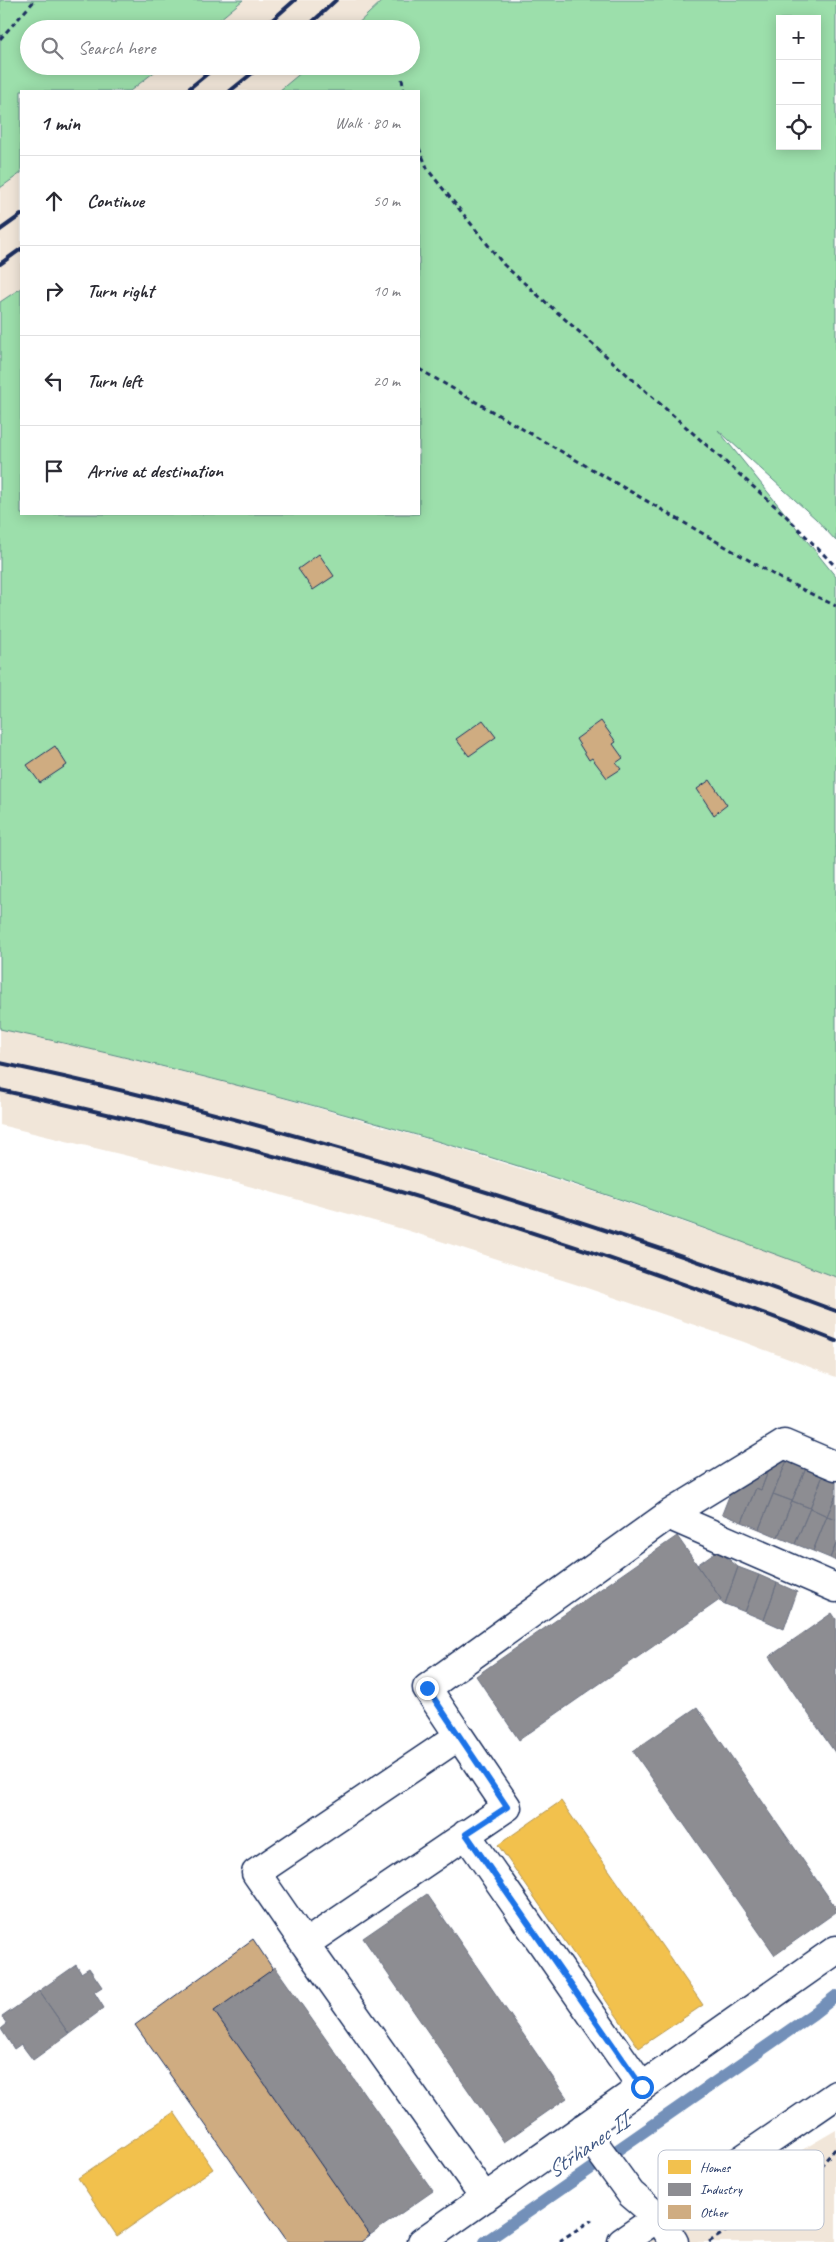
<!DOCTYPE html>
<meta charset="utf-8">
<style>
:root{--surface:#fff;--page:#f2f2f3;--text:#2b2b33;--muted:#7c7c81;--line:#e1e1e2}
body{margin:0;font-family:Caveat,sans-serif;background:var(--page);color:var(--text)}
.controls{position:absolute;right:15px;top:15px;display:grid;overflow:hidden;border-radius:0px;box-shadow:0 2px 12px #0003}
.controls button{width:45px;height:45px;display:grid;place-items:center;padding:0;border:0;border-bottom:1px solid var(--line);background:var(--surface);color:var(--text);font:25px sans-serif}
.stop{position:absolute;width:15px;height:15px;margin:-11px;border:4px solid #1a73e8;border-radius:50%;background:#fff}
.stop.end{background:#1a73e8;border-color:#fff;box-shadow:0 1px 5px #0008}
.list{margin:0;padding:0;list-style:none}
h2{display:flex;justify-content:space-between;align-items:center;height:65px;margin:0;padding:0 20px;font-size:21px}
h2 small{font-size:16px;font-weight:400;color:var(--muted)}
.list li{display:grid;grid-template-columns:32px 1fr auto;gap:15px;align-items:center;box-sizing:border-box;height:90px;padding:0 20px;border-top:1px solid var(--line)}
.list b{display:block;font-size:19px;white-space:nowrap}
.list em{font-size:16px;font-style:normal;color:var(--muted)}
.icon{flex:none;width:28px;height:28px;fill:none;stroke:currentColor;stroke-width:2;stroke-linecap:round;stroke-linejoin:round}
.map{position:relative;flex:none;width:836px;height:2242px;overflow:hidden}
.search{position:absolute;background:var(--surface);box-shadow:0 2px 12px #0003;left:20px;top:20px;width:400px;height:55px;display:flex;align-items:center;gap:12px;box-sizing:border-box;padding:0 18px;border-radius:28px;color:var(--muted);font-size:19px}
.panel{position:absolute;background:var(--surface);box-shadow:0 2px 12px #0003;left:20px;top:90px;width:400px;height:425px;border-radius:0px}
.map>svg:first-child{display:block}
.built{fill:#f1e6d9}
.green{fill:#9cdfab;stroke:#5c8784;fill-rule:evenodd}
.homes{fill:#f2c14e;stroke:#b29553}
.industry{fill:#8d8d92;stroke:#6b7182}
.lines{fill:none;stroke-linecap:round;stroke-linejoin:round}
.stream{stroke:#7390b9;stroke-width:12}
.building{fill:#cfac81;stroke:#1b2f5e}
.minor-casing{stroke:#1b2f5e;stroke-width:31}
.path{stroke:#1b2f5e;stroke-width:3;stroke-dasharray:5 4;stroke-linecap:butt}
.minor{stroke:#fff;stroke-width:28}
.rail{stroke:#1b2f5e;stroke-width:4}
.route{stroke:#1a73e8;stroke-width:6}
.labels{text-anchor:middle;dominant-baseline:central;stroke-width:5;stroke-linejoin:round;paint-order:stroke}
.water-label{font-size:22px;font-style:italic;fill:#405884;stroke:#fff}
.key{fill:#fff;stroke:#bbc1cf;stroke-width:1}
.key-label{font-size:14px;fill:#1b2f5e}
</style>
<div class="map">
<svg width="836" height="2242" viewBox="0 0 836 2242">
<rect width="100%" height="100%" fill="#fff"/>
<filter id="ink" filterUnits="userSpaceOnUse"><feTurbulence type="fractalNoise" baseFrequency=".02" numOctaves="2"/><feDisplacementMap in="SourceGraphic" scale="10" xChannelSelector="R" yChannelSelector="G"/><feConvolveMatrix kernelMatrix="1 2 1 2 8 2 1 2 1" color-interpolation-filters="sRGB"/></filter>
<g filter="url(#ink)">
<path class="built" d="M243,0h140l-31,29h-144z
M162,66h147l-30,25h-149z
M21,173v115l-21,14v-114z
M0,1029l69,15 182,45 182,52 174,55 169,58 60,23v100l-92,-35 -166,-57 -172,-55 -179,-50 -227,-55z
M836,2130v112h-191z"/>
<path class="green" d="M0,0h243l-35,29h-179v37h133l-32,25h-109v82l-21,15z
M383,0h453v541l-20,-22 -98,-89 118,147v700c-271,-104 -552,-187 -836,-248v-727l21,-14v226h398v-423h-140l30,-25h102v-37h-59zM780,19h37v127h-37z"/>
<path class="homes" d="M561,1801l142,204 -64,43 -141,-203z
M174,2112l39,57 -96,67 -39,-58z"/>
<path class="industry" d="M788,1458l-29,71 -17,-7 14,-34 5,2 11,-29z
M788,1458l19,8 -15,35 -19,-7z
M772,1461l-11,29 -5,-2 -14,34 -20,-8 15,-38z
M807,1466l17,7 -14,35 -18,-7z
M824,1473l12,5v17l-9,21 -17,-8z
M773,1494l19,7 -14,36 -19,-8z
M836,1495v24l-9,-3z
M792,1501l18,7 -15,36 -17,-7z
M810,1508l17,8 -14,35 -18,-7z
M827,1516l9,3v25l-6,14 -17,-7z
M677,1536l44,63 -202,141 -43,-64z
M836,1544v17l-6,-3z
M718,1550l20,17 -13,37 -6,-3 2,-2 -24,-34z
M738,1567l21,8 -14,37 -20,-8z
M759,1575l18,8 -13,37 -19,-8z
M777,1583l20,9 -13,37 -20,-9z
M832,1613l4,6v135l-67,-97z
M697,1707l139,201v4l-61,43 -142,-204z
M427,1894l140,204 -63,44 -141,-204z
M76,1965l5,8 8,-5 13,19 -8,5 10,16 -35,26 -30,-43z
M275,1967l158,224 -63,44 -156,-224z
M39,1991l30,43 -36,26 -12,-16 -7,5 -13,-20 6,-5 -5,-7z"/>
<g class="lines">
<path class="stream" d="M485,2242l328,-228 23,-18"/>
</g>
<path class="building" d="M319,554l15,22 -21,14 -15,-21z
M483,720l13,17 -27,19 -13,-17z
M601,721l15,21 -3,2 10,14 -7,5 5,6 -14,9 -15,-20 -3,2 -13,-21z
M55,746l12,19 -27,18 -13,-18z
M710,780l17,25 -13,10 -17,-26z
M253,1939l20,30 -59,42 156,224 -9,7h-73l-153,-217z"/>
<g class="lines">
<defs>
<path id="minor" d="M668,1515l116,-71 52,22
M459,1736l-32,-48 241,-173 168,73
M466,1834l176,253
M305,1944l-49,-71 203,-137 48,71 -202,137 180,254
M583,2128l48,66 27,23 16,25
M422,2242l414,-292
M622,2242l214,-147"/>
</defs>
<use href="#minor" class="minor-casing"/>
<path class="path" d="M0,39l35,-39
M402,79l2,12
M419,148l9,22 76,95 281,250 51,52
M419,369l364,211 53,26
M562,2242l-1,-2 31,-20
M709,2242l104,-67 23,-27"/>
<use href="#minor" class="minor"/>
<path class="rail" d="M262,29l33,-29
M305,29l31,-29
M186,91l31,-25
M230,91l31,-25
M0,230l21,-15
M0,264l21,-15
M0,1063c167,35 332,81 496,132 114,36 228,74 340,116
M0,1090c282,60 567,146 836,251"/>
</g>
</g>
<g class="lines" filter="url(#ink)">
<path class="route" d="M427,1688l80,119 -41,27 176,253"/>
</g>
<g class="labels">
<g class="water-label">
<text transform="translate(588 2146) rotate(-35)">Strhanec II</text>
</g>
</g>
<rect x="658" y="2150" width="166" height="80" rx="8" class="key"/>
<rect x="668" y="2160" width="23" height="14" fill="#f2c14e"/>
<rect x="668" y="2183" width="23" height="13" fill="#8d8d92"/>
<rect x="668" y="2205" width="23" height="14" fill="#cfac81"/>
<g class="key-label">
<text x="700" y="2172">Homes</text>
<text x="700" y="2194">Industry</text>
<text x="700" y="2217">Other</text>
</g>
</svg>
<div class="controls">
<button>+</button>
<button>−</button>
<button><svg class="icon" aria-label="locate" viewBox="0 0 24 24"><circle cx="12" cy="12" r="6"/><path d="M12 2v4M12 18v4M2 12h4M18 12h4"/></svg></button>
</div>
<div class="stop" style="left:642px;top:2087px"></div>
<div class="stop end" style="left:427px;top:1688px"></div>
<div class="search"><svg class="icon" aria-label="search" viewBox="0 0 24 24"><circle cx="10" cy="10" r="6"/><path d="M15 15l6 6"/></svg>Search here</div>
<section class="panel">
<h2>1 min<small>Walk · 80 m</small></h2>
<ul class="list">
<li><svg class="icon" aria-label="ahead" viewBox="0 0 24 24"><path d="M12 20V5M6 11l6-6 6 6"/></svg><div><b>Continue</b></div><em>50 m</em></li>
<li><svg class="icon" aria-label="right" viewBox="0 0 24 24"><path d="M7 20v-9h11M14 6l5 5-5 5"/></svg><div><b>Turn right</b></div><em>10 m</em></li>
<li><svg class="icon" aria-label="left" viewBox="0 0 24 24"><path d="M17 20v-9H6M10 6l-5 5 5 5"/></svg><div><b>Turn left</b></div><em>20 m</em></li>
<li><svg class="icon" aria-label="arrive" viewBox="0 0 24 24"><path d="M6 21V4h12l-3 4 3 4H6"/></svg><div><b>Arrive at destination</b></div></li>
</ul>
</section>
</div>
